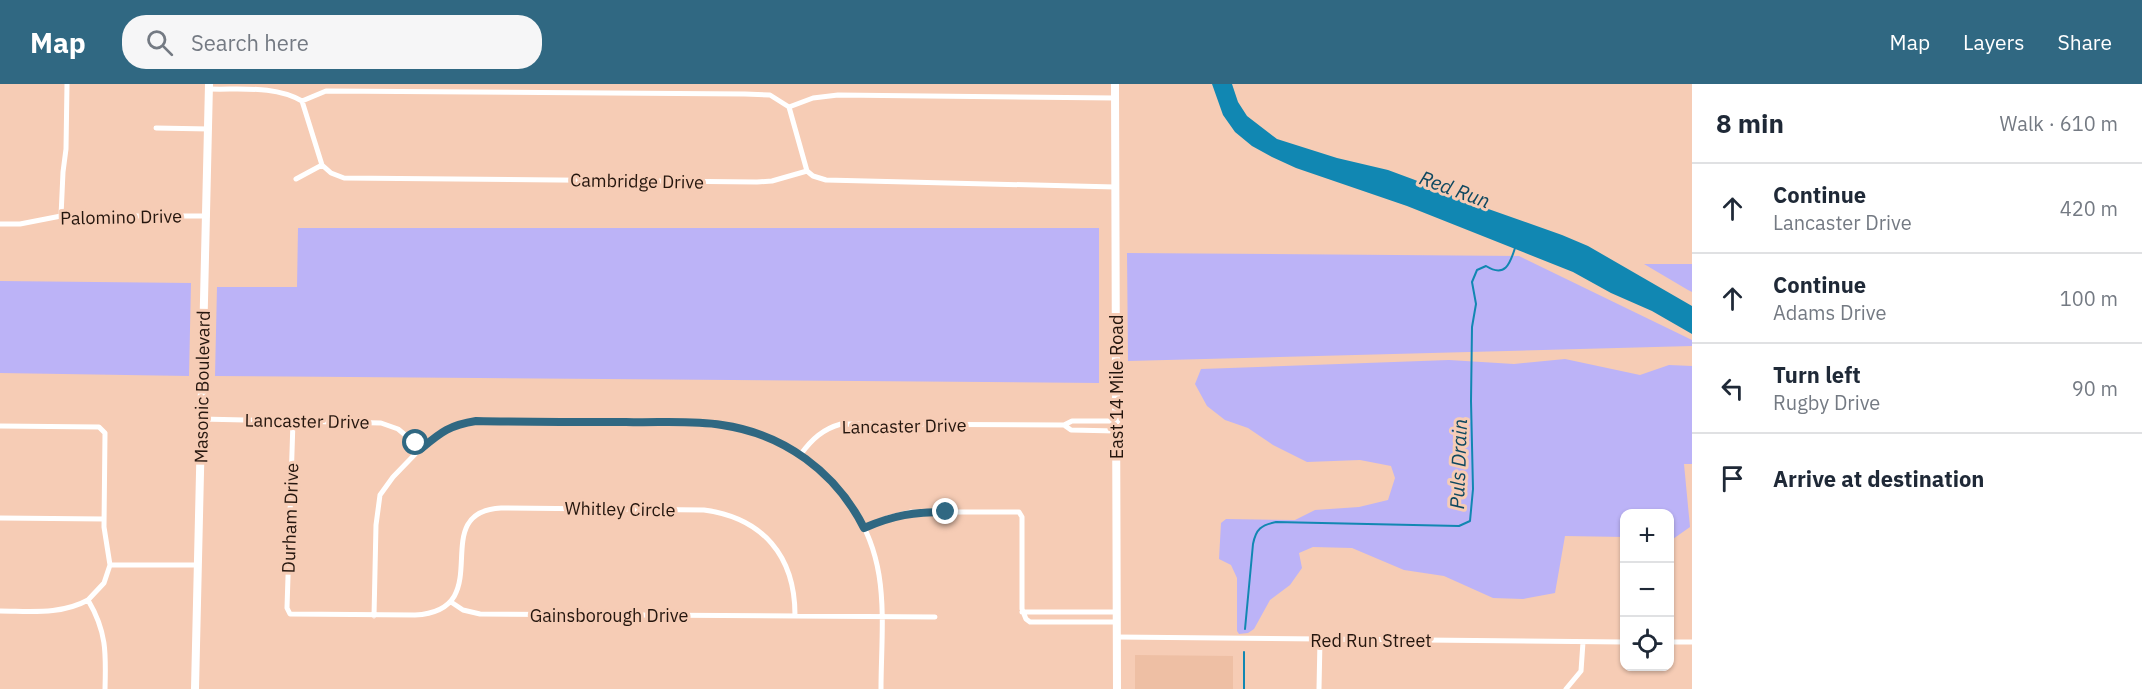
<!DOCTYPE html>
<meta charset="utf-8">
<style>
:root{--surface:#fff;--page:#f6f6f7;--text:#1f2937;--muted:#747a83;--line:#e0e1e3;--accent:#306882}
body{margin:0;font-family:"IBM Plex Sans",sans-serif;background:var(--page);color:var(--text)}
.controls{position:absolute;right:18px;bottom:18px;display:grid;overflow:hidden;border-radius:12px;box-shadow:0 2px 4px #0004}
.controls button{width:54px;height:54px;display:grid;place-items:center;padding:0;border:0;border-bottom:2px solid var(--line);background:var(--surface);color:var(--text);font:30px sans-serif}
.stop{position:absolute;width:18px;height:18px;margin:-14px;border:4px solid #306882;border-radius:50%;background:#fff}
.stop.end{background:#306882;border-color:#fff;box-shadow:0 2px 6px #0008}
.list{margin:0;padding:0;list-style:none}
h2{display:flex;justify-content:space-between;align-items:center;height:78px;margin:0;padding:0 24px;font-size:26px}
h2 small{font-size:20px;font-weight:400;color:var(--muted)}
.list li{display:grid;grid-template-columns:39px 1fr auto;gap:18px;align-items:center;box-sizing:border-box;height:90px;padding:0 24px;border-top:2px solid var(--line)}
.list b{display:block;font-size:22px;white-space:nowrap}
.list p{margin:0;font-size:20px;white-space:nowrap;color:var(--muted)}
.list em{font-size:20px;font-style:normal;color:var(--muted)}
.icon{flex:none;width:33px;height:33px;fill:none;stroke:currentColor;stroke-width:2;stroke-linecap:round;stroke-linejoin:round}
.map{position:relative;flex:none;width:1692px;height:605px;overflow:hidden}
header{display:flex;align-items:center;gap:36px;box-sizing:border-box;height:84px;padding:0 30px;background:var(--accent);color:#fff}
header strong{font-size:28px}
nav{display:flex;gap:33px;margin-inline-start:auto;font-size:21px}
.search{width:420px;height:54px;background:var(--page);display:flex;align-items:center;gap:15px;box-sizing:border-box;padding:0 21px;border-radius:24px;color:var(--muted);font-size:22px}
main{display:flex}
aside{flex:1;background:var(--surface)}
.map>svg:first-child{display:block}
.built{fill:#eebfa4}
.green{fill:#bcb3f7}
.water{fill:#1187b2}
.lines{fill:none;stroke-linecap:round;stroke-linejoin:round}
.stream{stroke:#1187b2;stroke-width:2}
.street{stroke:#fff;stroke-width:5}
.secondary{stroke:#fff;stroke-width:8}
.route{stroke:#306882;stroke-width:8}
.labels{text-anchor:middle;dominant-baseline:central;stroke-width:6;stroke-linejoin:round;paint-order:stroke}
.street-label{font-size:18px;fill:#25160e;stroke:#f6ccb5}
.water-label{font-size:20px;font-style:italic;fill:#0e4860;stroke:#f6ccb5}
</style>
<header>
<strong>Map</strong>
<div class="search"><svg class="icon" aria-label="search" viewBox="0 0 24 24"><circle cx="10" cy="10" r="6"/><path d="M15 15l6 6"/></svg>Search here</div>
<nav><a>Map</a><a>Layers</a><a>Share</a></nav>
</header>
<main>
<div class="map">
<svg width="1692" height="605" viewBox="0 0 1692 605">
<rect width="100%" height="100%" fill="#f6ccb5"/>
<path class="built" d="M1135,571l98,1v33h-98z"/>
<path class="green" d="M298,144h801v155l-884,-7 2,-89h80z
M1127,169l392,3 173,84v6l-564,15z
M1644,180h48v28l-4,-2z
M0,197l191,2 -2,93 -189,-3z
M1565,275l75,16 29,-10 23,1v98h-8l6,63 -17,12 -3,-1v-24h-46v23l-59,-1 -10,57 -32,6 -30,-1 -49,-22 -40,-6 -52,-22 -39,-1 -14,6 3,15 -12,17 -20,15 -16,29 -6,4 -9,1 -2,-3v-53l-6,-13 -12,-6 2,-36 5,-4 69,1 20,-10 44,-3 29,-7 7,-22 -4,-12 -31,-6 -53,2 -34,-17 -25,-17 -23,-8 -18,-14 -12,-22 6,-15 248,-9 65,4z"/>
<path class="water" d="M1212,0h20l6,18 9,14 30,23 60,19 51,12 27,10 45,19 102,36 26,11 104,60v28l-40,-23 -41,-18 -38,-21 -166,-66 -111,-38 -24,-11 -20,-11 -17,-14 -12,-17z"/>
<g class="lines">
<path class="stream" d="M1245,545l8,-85c3,-15 8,-19 23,-22l183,4 11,-5 3,-32 -2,-88 1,-74 4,-23 -4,-22 5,-12 9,-4c19,12 24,-2 29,-18
M1244,605v-37"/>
<path class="street" d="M209,5c31,1 65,-4 93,12l20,64 9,8 13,5 413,4 15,-1 35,-10
M302,17l24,-10 419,3 25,1 19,12
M789,23l24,-9 25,-3 277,3
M789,23l18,64
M156,44l53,1
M807,87l6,5 13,4 289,7
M296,95l26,-14
M61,132l2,-44 3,-23 1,-65
M0,140h20l41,-8h146
M201,335l180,4 17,6 23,19
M293,337l-6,187 3,6 125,1c86,-5 9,-103 86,-107l203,2c59,8 91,46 91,105
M0,342l99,1 6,6 -1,94 6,38 -6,18 -16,17c19,32 18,54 17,89
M1116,347l-45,-1 -7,-5 8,-4h44
M801,370c11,-15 22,-25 40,-30l223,1
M0,434l104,1
M864,444l23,-10 24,-6h108l3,5v92l4,10 4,3h87
M110,481h88
M451,518l12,8 17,4 455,3
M0,527c30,0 61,4 88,-11
M1022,528h95
M374,532l2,-91 4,-30 13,-18 28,-29 20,-16 17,-8 18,-3c47,1 94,1 141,1 35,1 71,-2 105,3 78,11 144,71 157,150 6,37 2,77 2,114
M1117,553l507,5
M1670,558h22
M1319,605l1,-49
M1566,605l15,-18 2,-29"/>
<path class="secondary" d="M1115,0l2,605
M195,605l14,-605"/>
</g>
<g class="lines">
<path class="route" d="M416,359l6,5c19,-16 28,-23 54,-27 50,1 100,1 150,1 32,1 65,-2 96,3 62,9 114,47 142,103 30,-13 50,-16 82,-16"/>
</g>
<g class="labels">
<g class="street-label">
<text transform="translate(637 97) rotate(1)">Cambridge Drive</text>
<text transform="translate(121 133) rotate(-1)">Palomino Drive</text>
<text transform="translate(202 303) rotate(-89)">Masonic Boulevard</text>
<text transform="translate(1116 303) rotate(-90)">East 14 Mile Road</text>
<text transform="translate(307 337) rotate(1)">Lancaster Drive</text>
<text transform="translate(904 342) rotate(-1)">Lancaster Drive</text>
<text transform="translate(620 425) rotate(1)">Whitley Circle</text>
<text transform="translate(290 434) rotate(-88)">Durham Drive</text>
<text x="609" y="531">Gainsborough Drive</text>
<text x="1371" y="556">Red Run Street</text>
</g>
<g class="water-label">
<text transform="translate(1455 105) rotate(20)">Red Run</text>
<text transform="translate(1458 380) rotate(-88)">Puls Drain</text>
</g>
</g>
</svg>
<div class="controls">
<button>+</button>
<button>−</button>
<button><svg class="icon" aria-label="locate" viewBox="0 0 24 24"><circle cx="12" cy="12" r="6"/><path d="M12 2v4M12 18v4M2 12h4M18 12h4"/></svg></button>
</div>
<div class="stop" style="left:416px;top:359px"></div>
<div class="stop end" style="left:946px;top:428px"></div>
</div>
<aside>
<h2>8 min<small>Walk · 610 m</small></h2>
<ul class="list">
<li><svg class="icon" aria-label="ahead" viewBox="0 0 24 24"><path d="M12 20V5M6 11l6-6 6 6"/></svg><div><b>Continue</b><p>Lancaster Drive</p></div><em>420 m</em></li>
<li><svg class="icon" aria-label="ahead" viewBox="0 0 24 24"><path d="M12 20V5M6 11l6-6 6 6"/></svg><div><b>Continue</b><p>Adams Drive</p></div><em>100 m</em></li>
<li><svg class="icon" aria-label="left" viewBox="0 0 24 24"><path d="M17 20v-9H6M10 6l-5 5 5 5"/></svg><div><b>Turn left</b><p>Rugby Drive</p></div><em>90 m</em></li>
<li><svg class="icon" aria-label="arrive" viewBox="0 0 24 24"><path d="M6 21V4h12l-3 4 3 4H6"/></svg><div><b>Arrive at destination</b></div></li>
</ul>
</aside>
</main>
